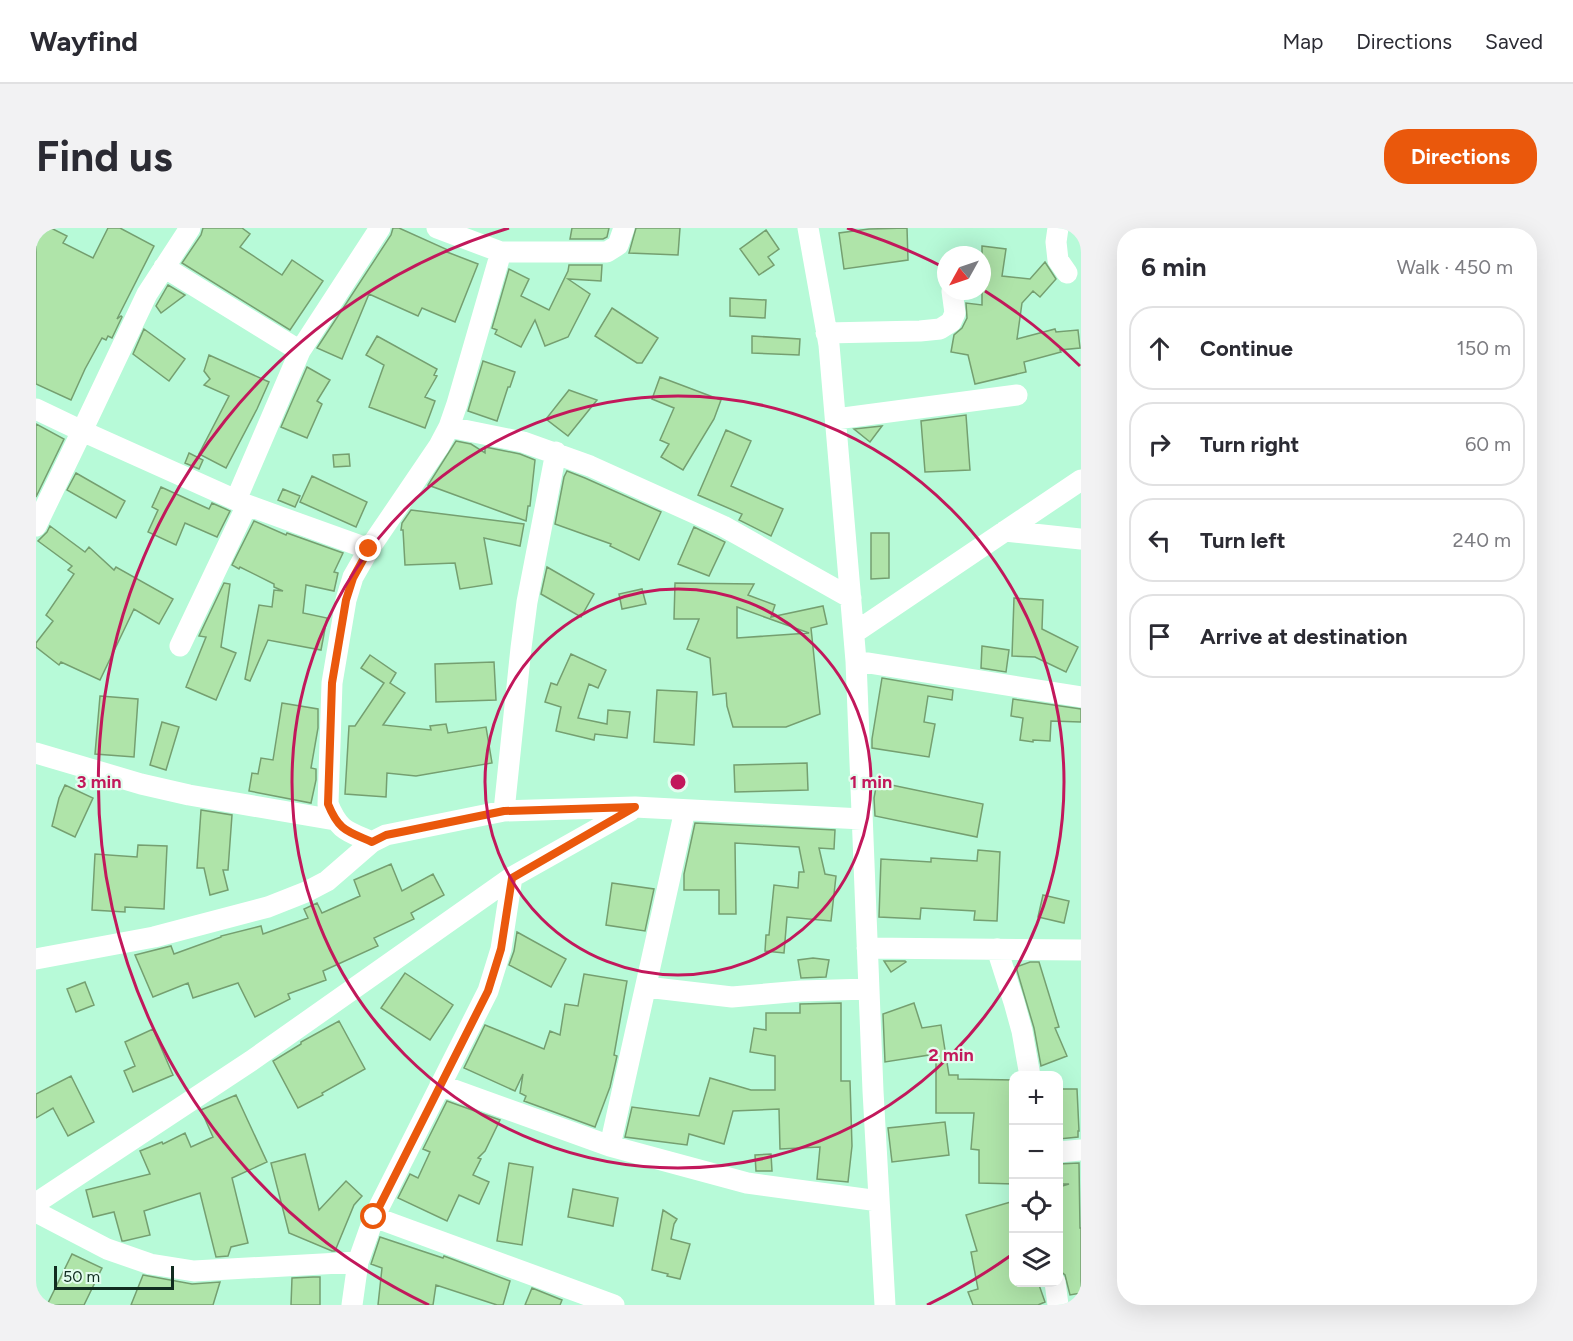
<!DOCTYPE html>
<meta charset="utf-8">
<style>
:root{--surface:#fff;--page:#f2f2f3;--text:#2b2b33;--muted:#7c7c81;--line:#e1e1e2;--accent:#ea580c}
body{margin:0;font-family:Figtree,sans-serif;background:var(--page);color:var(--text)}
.controls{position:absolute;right:18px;bottom:18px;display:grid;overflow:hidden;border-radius:12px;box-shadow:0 6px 24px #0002}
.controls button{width:54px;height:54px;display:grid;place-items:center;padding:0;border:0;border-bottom:2px solid var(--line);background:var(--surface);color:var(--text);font:30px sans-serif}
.compass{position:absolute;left:901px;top:18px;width:54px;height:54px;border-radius:50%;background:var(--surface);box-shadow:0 6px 24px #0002;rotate:230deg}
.scale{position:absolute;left:18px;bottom:15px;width:120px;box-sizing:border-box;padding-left:6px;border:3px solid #112c20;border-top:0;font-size:16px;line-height:21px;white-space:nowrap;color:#112c20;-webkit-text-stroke:4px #e3fdef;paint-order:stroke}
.stop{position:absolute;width:18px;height:18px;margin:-14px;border:4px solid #ea580c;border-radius:50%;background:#fff}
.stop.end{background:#ea580c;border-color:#fff;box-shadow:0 2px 6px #0008}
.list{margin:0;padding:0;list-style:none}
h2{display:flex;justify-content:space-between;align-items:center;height:78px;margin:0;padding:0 24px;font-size:26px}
h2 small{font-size:20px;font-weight:400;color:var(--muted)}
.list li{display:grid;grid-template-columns:39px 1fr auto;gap:18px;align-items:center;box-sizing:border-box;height:84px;margin:0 12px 12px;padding:0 12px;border:2px solid var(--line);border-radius:24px}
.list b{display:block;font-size:22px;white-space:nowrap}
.list em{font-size:20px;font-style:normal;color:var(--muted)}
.icon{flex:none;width:33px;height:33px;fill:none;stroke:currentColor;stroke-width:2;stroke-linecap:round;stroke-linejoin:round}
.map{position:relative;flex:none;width:1045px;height:1077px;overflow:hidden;border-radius:24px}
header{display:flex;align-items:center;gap:36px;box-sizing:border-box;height:84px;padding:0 30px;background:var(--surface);border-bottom:2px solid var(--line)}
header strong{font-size:28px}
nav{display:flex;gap:33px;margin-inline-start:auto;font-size:21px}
.intro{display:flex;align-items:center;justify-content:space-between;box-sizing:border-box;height:144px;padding:0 36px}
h1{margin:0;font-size:42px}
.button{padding:15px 27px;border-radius:24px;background:var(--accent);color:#fff;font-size:21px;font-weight:700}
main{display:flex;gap:36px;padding:0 36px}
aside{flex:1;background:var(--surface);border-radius:24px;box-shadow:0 6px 24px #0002}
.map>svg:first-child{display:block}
.building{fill:#afe4a9;stroke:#759f70;stroke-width:1.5;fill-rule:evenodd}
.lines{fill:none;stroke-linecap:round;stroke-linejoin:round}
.minor{stroke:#fff;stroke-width:21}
.route{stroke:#ea580c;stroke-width:8}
.ring{fill:none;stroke:#c2185b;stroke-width:3}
.centre{fill:#c2185b;stroke:#e3fdef;stroke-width:3}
.ring-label{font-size:18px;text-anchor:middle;font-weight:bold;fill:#c2185b;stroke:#e3fdef;stroke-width:4.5;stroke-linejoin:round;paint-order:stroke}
</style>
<header>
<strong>Wayfind</strong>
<nav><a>Map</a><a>Directions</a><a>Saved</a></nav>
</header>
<div class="intro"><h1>Find us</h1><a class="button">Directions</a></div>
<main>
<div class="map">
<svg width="1045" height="1077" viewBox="0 0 1045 1077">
<rect width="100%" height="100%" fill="#b7fad8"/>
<path class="building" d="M0,0h15l16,8 -4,7 30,15 15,-30h12l34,18 -37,73 4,-3 1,1 -10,21 -4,-2 -2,4 -4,-2 -17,31 -14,31 -35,-16z
M167,0h39l8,6 -10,13 42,28 10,-15 31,21 -33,49 -108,-67 19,-28z
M357,0h6l49,22 -1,2 31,12 -23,58 -33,-14 -4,8 -49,-22 -27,65 -25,-11 74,-113z
M536,0h37l-2,9 -4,2h-33z
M600,0h44l-2,27 -49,-2z
M871,0l1,32 -64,9 -5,-36 30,-4z
M730,2l13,19 -11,8 6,8 -15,10 -19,-26z
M946,18l24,3 -4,27 28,3 15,-17 11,17 -16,18 -7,-6 -11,12 -5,36 38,-10 1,3 22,-2 2,18 -20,2 1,2 -37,10 2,10 -51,12 -7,-29 -17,-3 3,-17 8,-7 5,-10 -1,-15 16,2z
M533,37h33l-1,16 -33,-2 22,15 -22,43 -23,9 -10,-26 -14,27 -26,-13 2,-4 -5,-2 17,-59 20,10 -8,17 28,14 19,-39z
M132,57l17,10 -24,18 -5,-7z
M694,70l36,2 -1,18 -35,-2z
M576,80l46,30 -16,25h-5l-42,-27z
M108,101l41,30 -16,22 -36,-27z
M341,108l60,33 -3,6 3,1 -12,21 10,4 -10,27 -56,-21 15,-42 -18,-10z
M716,108l48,3 -1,16 -47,-2z
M173,127l60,27 -12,27 -31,59 -27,-14 30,-58 -25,-11 6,-6 -6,-8z
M447,133l32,11 -5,15h-2l-11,34 -29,-10z
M271,139l23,13 -13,21 5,3 -15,34 -26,-11z
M624,149l61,23 -7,19 -31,51 -22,-13 8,-13 -9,-4 14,-32 -22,-9z
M533,162l28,10 -29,36 -22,-17z
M930,187l4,55 -45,2 -4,-51z
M0,196l28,15 -28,58z
M846,198l-12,16 -16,-13z
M690,202l25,11 -20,45 52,23 -12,27 -32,-16 3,-6 -44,-19z
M420,213l15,3 14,9v-6l35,7 15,6 -5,46h-2l-2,15 -98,-36z
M153,225l14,7 -4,9 -14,-6z
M313,226l1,12 -16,1 -1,-12z
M531,243l18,7 76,34 -22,48 -29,-14 1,-2 -56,-20 9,-47z
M40,245l49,28 -9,17 -49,-28z
M276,248l55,26 -11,25 -56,-25z
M125,259l48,22 3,-6 18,8 -13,26 -32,-14 -9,22 -28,-13 10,-22 -6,-3z
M247,261l17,7 -5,11 -17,-7z
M375,282l113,14 -4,22 -36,-8 8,46 -32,5 -5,-26 -50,2 -2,-35h-2l1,-7z
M218,293l32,14 1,-2 56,20 -9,19 4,1 -4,18 -28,-6 -3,28 24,5 -6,32 -53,-10 -18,41 -5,-2 14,-74 13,2 2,-17 9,1 -9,-4v-3l-34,-17 -1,2 -7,-4z
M14,298l35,26 4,-5 25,23 2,-3 57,32 -14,25 -25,-15 -34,71 -39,-18 -2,3 -23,-18v-4l17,-22 -7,-6 28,-41 -6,-4 4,-4 -34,-25 9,-9z
M658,299l31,15 -16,34 -31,-12z
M835,305h18v45l-18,1z
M511,339l47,27 -13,23 -40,-23z
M188,355l6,1 -9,63 15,6 -20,47 -30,-13 20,-50 -7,-1z
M639,355l79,1 -6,11 27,10 -4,12 52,-11 4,18 -16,4 9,86 -34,13h-53l-6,-21 -1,-13 -13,2 -3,-37 -23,-9 12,-30h-25zM701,379l33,12 39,14 -72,5z
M606,361l4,15 -24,5 -3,-15z
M978,370l29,2 -1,29 36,18 -12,25 -31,-15 -23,-1z
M946,418l27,4 -3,22 -25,-4z
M535,426l35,16 -8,18 -9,-4 -11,34 29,6 1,-14 22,2 -3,26 -32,-4 -1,6 -38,-9 5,-24 -16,-5 6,-19 6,2z
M334,427l26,18 -6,10 15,10 -22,32 48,5 -1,-4 16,-2 2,9 38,-6 6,36 -76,13 -29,-3 -1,24 -41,-3 4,-68h6l29,-43 -23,-15z
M458,434l2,38 -60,2 -1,-38z
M846,450l71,12 -1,10 -24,-4 -4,26 11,2 -6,33 -57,-9v-9z
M621,462l40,2 -3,53 -40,-3z
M64,468l38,3 -4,58 -39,-3z
M977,471l68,10v13l-30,-1 -1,20 -17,-1v2l-13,-2 3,-22 -12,-2z
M246,475l36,6v19l-7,40 5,1v11l-5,23 -62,-12 3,-18 6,1 3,-16 12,2z
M126,494l17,5 -13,43 -16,-5z
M771,535l1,27 -73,2 -1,-27z
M841,554l106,22 -6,33 -102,-21 -1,-18z
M29,557l28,13 -18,39 -23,-11 7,-28z
M165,582l31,5 -4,55h-5l5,20 -18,5 -6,-27h-7z
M659,595l140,7 -1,19 -15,-1 6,26 11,2 -5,45 -44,-4 -3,36 -19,-2 1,-16h3l5,-50 24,3 1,-16h5l-5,-25 -64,-4 1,71h-17v-24h-35v-16z
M102,617l29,1 -3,63 -39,-2v5l-33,-2 3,-56 42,3z
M942,622l22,2 -3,69 -23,-1 1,-9 -54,-3 -1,11 -41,-2 2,-58 50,3v-4l46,3z
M355,636l11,27 31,-17 11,21 -33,18 3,6 -40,19 4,8 -55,25 3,9 -38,14 2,5 -35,18 -17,-34 -45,15 -5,-15 -35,14 -18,-42 36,-9 3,8 47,-17v-1l40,-10 2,8 45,-16 -4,-9 13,-6 5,10 38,-17 -6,-16z
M576,655l42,6 -9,42 -39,-6z
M1007,667l26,6 -5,22 -26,-6z
M481,704l49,27 -15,28 -42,-22 5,-14z
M777,730l16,2 -3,17 -25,1 -3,-18z
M848,733h21l1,1 -15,10z
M994,734h9l20,65 -4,1 12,28 -26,10 -7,-38 -18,-61z
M369,745l48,32 -23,35 -49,-32z
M548,746l43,7 -13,74 3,1 -7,31 -15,40 -71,-26 2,-5 -6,-3 3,-19 -8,17 -51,-23 21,-43 59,24 6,-18 10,4 5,-31 13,2z
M49,754l9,23 -18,7 -9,-23z
M805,775v78h9l2,65 -4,36 -31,-3 3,-32 -40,2 -1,-40 -46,2 -9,33 -35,-10 -2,11 -62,-8 7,-30 67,9 11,-38 41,12h24v-34l-25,-4 4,-24 12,2v-17h34v-9z
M878,775l8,25 19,-3 8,50h9v4l56,1v104l-35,-1v-33l-8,-1 3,-36h-38v-59l-51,8 -2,-48z
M303,793l26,48 -43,24 1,2 -25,13 -25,-47 28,-17v-2z
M117,801l20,46 -40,17 -9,-21 11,-5 -10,-24z
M35,848l23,46 -26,14 -15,-28 -17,10v-24z
M1023,861h18l2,42h-1v6l-19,2z
M200,867l31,67 -35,16 16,65 -17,4 -3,9 -12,1 -16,-64 -56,18 6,24 -26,6h-2l-8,-29 -21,5 -7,-27 64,-16 -10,-23 22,-9 1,2 22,-11 6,14 22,-10 -12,-27z
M411,873l53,19 -15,31 -7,7 3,1 -8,16 16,7 -10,22 -20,-9 -12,26 -49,-23 12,-24 8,4 12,-26 -7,-3z
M909,894l4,33 -57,7 -4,-34z
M269,926l14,56 27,-29 16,15 -8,9 -19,46h-3l-43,-18 -18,-70z
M735,926l1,17h-16l-1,-16z
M473,935l24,4 -11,78 -25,-4z
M1043,935l1,65h1v65l-11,2 -5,-20 -6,-5v-83l10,-3h-10v-20z
M537,961l45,9 -5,28 -45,-9z
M978,973v81h24l7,20 -7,3h-65l-5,-13 10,-3 -7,-37 6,-1 -11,-36z
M627,982l14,9 -3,5 -3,15 19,5 -10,35 -13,-3 1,-2 -16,-4z
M344,1009l63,21 1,-2 66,25 -7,24h-6l-61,-20 -3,20h-55l4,-37 -11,-4z
M36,1026l30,14 -18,37h-37z
M107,1047l49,9 28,-2 -7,23h-82z
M277,1049h7v28h-29l1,-27z
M496,1060l30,12 -2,5h-35z"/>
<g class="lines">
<path class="minor" d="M401,0l64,24h106l11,-7 6,-17
M772,0l21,117 27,316 17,430 12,214
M1022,0l-2,14 2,18 9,13
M128,39l136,84
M790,105l94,-2 20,-2 11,-7 4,-9 -3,-22
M0,181l46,22 165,74 122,44
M800,191l181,-24
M413,199l74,15 67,24 133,60 128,72
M200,272l64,-149 80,-123
M0,298l46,-95 65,-137 43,-66
M969,303l76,8
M818,405l227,-153
M144,418l67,-141
M820,433l225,36
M0,525l105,31 48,11 146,25
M468,583l17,-163 6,-46 29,-150
M336,614c-25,-11 -33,-11 -44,-38l4,-121 14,-83 7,-23 16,-28 70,-103 10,-19 8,-23 44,-152
M831,720l214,2
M961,721l17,53 8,29 8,45
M0,731l118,-22 114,-30 38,-15 21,-11 45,-39 14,-7 118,-24 131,-4 227,12
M610,759l86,10 69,-6 67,-2
M404,857l170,61 137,37 132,18
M574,918l75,-336
M1023,924l22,-2
M0,975l215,-142 261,-184 119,-67
M0,984l71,37 43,15 44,7 164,-9
M338,989l240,88
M1019,1054l3,23
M316,1077l6,-43 16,-45 114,-226 13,-42 11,-72"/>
</g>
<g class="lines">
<path class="route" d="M333,321l-16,29 -7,22 -14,83 -4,121c11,27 19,27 44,38l14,-7 20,-4 98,-20 131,-4 -123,71 -11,71 -13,42 -114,226"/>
</g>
<g class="ring">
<circle cx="642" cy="554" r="193"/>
<circle cx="642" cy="554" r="386"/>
<path d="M974 1028A579 579 0 0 1 891 1077M393 1077A579 579 0 0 1 473 0M811 0A579 579 0 0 1 909 40M949 63A579 579 0 0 1 1044 138"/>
</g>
<circle cx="642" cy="554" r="9" class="centre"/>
<g class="ring-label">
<text x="835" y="560">1 min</text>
<text x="63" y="560">3 min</text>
<text x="915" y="833">2 min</text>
</g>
</svg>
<div class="controls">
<button>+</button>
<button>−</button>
<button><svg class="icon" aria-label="locate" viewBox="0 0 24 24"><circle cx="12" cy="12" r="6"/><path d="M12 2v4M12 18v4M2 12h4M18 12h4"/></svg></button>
<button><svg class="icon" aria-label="layers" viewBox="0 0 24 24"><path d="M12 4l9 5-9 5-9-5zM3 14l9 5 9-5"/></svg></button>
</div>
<svg class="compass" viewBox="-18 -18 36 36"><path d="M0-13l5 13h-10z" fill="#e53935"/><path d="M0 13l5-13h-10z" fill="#7c7c81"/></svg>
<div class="scale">50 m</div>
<div class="stop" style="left:338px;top:989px"></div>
<div class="stop end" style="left:333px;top:321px"></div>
</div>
<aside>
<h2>6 min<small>Walk · 450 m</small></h2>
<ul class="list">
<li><svg class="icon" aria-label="ahead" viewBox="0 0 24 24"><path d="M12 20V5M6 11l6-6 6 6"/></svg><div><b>Continue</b></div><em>150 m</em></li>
<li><svg class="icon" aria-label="right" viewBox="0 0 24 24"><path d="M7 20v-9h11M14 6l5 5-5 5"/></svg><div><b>Turn right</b></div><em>60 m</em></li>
<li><svg class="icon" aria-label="left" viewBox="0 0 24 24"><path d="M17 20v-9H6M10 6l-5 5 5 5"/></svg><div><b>Turn left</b></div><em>240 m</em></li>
<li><svg class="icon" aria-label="arrive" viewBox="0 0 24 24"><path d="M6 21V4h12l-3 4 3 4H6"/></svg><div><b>Arrive at destination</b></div></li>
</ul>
</aside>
</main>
